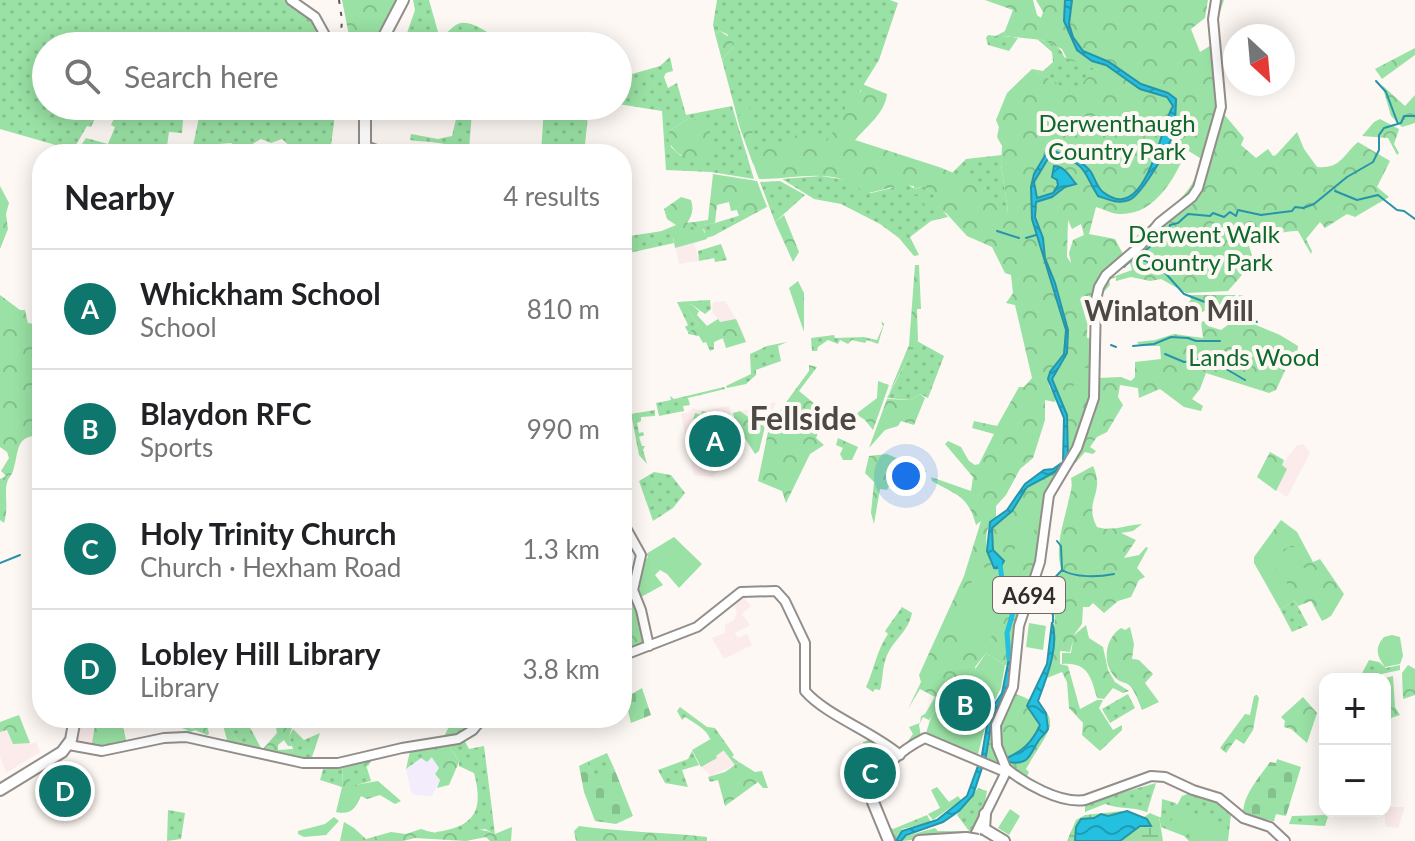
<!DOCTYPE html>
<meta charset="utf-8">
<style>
:root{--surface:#fff;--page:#f2f2f2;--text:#202124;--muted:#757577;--line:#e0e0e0;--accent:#0f766e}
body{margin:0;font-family:Lato,sans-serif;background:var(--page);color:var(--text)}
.controls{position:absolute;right:24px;bottom:24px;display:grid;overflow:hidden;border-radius:16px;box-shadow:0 4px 20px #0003}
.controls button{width:72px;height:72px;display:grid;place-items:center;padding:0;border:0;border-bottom:2px solid var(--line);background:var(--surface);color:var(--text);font:40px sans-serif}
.compass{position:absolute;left:1223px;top:24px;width:72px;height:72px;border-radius:50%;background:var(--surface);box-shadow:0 4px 20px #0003;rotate:154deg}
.you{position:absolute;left:906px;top:476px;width:28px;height:28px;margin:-20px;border:6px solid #fff;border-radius:50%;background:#1a73e8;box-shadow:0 0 0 12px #1a73e833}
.badge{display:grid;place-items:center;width:52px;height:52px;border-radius:50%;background:var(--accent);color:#fff;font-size:26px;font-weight:700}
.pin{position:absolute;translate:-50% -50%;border:4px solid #fff;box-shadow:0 2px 8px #0006}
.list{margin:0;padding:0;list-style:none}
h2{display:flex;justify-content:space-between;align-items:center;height:104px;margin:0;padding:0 32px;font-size:34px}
h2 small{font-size:26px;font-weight:400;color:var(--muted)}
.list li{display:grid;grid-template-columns:52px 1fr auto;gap:24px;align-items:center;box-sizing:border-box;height:120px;padding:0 32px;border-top:2px solid var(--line)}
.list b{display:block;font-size:30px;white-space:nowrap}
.list p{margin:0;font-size:26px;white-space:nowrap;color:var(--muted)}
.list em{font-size:26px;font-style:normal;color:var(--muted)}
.icon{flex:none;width:44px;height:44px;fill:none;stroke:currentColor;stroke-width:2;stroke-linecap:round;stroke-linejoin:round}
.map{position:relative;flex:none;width:1415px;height:841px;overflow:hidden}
.search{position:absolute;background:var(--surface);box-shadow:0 4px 20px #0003;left:32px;top:32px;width:600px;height:88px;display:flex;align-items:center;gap:20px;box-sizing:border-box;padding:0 28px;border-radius:44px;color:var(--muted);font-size:30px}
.panel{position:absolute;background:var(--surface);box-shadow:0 4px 20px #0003;left:32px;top:144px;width:600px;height:584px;border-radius:32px}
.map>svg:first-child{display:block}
.education{fill:#fbebeb}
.medical{fill:#f2ecfd}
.grass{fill:url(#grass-dots);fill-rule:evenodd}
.forest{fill:url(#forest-crowns);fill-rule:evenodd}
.wetland{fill:url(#wetland-marsh)}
.cemetery{fill:url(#cemetery-stones)}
.pitch{fill:#99e1a4}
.water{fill:url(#water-waves);stroke:#2794a9;stroke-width:2}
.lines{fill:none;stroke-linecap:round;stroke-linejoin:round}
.stream{stroke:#2794a9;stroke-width:2}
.river{stroke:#23c0df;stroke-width:5}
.major-casing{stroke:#938e8a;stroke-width:12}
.highway-casing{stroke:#938e8a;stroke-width:14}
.major{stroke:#fff;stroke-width:8}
.highway{stroke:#fff;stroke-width:10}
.rail{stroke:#585653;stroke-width:2;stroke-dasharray:4 8;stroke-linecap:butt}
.highway-bridge-casing{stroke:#938e8a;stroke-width:14;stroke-linecap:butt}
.highway-bridge{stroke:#fff;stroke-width:10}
.labels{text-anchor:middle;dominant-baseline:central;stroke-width:8;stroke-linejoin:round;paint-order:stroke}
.shield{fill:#fef8f4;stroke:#6d6a67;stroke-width:2}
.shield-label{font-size:22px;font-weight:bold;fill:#2f2d2b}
.park-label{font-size:24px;fill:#0e692c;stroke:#fef8f4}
.quarter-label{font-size:28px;font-weight:bold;fill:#4c4844;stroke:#fef8f4}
.district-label{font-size:32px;font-weight:bold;fill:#4c4844;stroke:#fef8f4}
</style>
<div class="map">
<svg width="1415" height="841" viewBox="0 0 1415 841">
<defs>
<pattern id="grass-dots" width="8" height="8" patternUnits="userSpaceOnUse" patternTransform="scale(2)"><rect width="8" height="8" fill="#99e1a4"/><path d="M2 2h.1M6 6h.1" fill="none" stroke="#84c18d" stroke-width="1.8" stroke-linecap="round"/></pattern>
<pattern id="forest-crowns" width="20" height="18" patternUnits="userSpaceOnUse" patternTransform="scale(2)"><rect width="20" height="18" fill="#99e1a4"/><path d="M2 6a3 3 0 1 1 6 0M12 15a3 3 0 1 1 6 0" fill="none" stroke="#84c18d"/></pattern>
<pattern id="wetland-marsh" width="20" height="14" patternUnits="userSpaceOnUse" patternTransform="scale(2)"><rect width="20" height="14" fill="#99e1a4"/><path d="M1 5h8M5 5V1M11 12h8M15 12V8" fill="none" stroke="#84c18d"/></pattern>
<pattern id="cemetery-stones" width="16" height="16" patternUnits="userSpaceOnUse" patternTransform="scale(2)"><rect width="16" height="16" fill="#99e1a4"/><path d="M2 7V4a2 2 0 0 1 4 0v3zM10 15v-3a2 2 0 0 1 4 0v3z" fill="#84c18d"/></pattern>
<pattern id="water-waves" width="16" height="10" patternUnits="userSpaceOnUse" patternTransform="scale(2)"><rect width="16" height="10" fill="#23c0df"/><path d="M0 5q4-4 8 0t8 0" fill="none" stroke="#1f9cb5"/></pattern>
</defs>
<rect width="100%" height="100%" fill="#fef8f4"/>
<path class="education" d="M673,236l34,3 -13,5 5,17 -20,3z
M725,301l17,28 4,13 -20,6 -12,-25 4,-4 -6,-7 1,-10z
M776,402l-10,22 -7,27 -4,3 -19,-30 -3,-11z
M729,406l4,18 12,19 -32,34 -19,-2 -13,-61 9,-2 3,-4 12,3z
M1303,444l7,9 -23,44 -30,-20 13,-25 15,9 11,-15z
M741,594l10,12 -9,8 8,11 -13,7 -3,-1 4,7 9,-4 5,11 -28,14 -12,-21 13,-5v-8l9,-5 3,-8 -5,-10z
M19,715l11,29 6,-2 4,10 -34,21 -6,-16v-35z
M76,718h20l-5,31 -17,-6z
M718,742l17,23 -24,11 -10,-9 -9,-17z
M1385,807h20l-7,21 -13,-2z"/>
<path class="medical" d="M432,757l8,10 -6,7 6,6 -8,16 -18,-1 -3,-3 -5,-23 15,-11z"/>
<path class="grass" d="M0,0h288l25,18 15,26 -4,2h-278v60h64l-4,7 -7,-3 -8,17 -4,-1 -14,24 -73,-21z
M413,0h16l11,39c5,-4 14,-15 21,-16 15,-2 35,16 46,23l-52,-3 -28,3 -20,-13 8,-23z
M717,0h173l8,3 -19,57 -53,85c-28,-21 -51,1 -73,19l-13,-36 -18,-68 11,-13 -6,-13 -7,-3 -5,3 -2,-9z
M1005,31l-2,5 15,2 -9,13 -21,-6 -2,-7 2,-3 8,1z
M1037,39c12,2 24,6 27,18l34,13 -23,25 -43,-26 11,2 10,-9 -1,-10z
M670,57l3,14 -7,2 -2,4 4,11 9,-5 9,32 46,-9 22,73 -43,-7 -45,-2 -4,-59 -44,-7v-26l42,-12zM690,118l-9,38 -10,-9 -1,-17z
M113,106h83l-3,5 -12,6 2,3 -1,13 -13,-1 -2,14 -89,4 8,-12 22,6 7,-17 -4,-2 6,-13 5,-1z
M205,106h131l-6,48h-32l-16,-15 -11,4 -10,-4 -19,11 -11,-7 -38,3 6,-29 8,-9z
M459,106l2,3 11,3 -3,37 9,5h-15c-12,-14 -36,-11 -53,-14l1,-6 27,5 14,-3z
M544,106h45l-5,48h-43z
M1002,155l-1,9 7,48 -3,3 -5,-3 -15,-24 -34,-14 15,-15z
M821,176l25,4 25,13 21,-5 3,-4 13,1 7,4 9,-3 11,10 -3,3h-11c7,9 21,8 27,18l-17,4 -21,16 9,18 -5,1 -15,-18 -19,-14 -39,-20 -27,-5 -32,-20z
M780,181l25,14 -30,27 -15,-40z
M767,207l-54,29 -7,2 -2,-9 -31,8 1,6 -45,10 2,8 -9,-6 1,-18 92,-14z
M721,244l6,16 -12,2 -1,-4 -15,3 -1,-10z
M710,300l1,9 -6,5 -14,-10 -4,5 12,16 -11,7 -3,-5 3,-2 -11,-23z
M881,321l3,3 -6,20 -11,-4 -2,3 -13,-3 -4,4 -8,-4 -2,4 -10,-4 -10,7 -1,4h-5l-1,-13 23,-3 1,3 29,-1 13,3 6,-14z
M917,341l27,15 -16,42 -8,-4 -9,6 -24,-2z
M787,342l-9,4 3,15 -25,9v5l-10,9 -19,4 -1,-2 25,-12 -1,-20 17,-8z
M724,387l1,2 -37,9 2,7 -7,1 1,5 -25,5 -3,-13 15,-3 -1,-4 4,3z
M655,410v6l-14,1v4l-4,2 2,10 4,-1 1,3 -5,2 3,9h3l-2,4 4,14 -8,-9 -8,-41z
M654,472l17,3 14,18 -12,15 -20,13 -14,-40z
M1295,601l13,24 -16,7 -12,-23z
M902,607l10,6c-4,20 -19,26 -26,45 -4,11 -3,22 -6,32l-5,-1 -2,3 -7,-5c8,-17 11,-38 22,-53l-3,-3z
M1369,660l10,2 7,6 14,-3v5l-41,9z
M1128,694l7,14 -25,15 -8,-14z
M680,707l27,20 8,1 19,27 -2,2 7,5 -4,3 -21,-27 -4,1c-3,-10 -16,-16 -25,-22l-3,3 -5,-9z
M189,718h56l17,32 -21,-4 -18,-28 -33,11z
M453,718h27l-9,12 -29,11z
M293,729l11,11 16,-7 -9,27 -20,-3 2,-8 -4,-12z
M865,733l17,16 5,-1 -11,9 2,10 -12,-12 -3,-13 6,-2z
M463,738l6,11 15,-3 11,88 -10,-5 -45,7 -5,-1 1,-3c39,-5 48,-22 38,-59l-15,-7v-4l-12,-20z
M425,747l12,16 -5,-6 -5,5 -6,-4 -15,11 4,-18z
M692,751l7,14 -17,5 6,17 -23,-4 -7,-13 30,-11z
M607,753l7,15 -21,9 -6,-15z
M343,764l-1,23 -22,-7 4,-14z
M366,765l5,16 -22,6 -2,-11 3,-9z
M1156,783l-9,29c-14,-5 -28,-3 -42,-8l-20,8v-9z
M978,788l9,3 -2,11 -13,29h-3l-12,-16z
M1193,792l20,5 27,20 -9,-3 -3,27h-39l-5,-5 -23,-9 -2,-10h2l1,-18 14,4 1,2 5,-9z
M168,810l17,3 -4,26 -14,2z
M1325,815l3,2 -3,9 -36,-2 3,-8z"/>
<path class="forest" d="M342,0h60l-25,46h-26z
M985,0h48l4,15 4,3 2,-6 -7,-12h29v26l14,26 13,9 14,4 34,24 27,8 6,9c-13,18 -21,103 -60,91 -4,-1 -8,-2 -11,-5 -5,-4 -7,-15 -12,-21 -9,-11 -25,-16 -38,-21l-6,4 -12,20 -3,13 1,32 34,111 -2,24 -16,20 1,12 7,13 -1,3 -10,-2v20l-12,38 -13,11 -14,26 -10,11v11c-15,11 -10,36 -3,51h6l2,12 11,24 2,-1 -11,-24 -2,-10 3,-8 -11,-11 -2,-21 21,-18 15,-24 26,-14 15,-14 -1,-44 -15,-36 15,-26 1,-23 -13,-47 -10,-25 -2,-20 -8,-21 1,-15 16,-5 13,-10 11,-3c-6,-7 -11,-18 -22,-18l-2,11 5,3 1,5 -5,8 -16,5 -3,-16 15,-25 5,-3c34,11 28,16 44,42 19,7 30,8 44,-7 12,-13 46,-81 30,-94 -8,-6 -20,-6 -29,-10 -14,-7 -24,-18 -36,-24 -8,-4 -16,-5 -23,-10 -17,-11 -16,-34 -12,-51h136l-3,18 -14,11 9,23 13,-8 -5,-25 3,-19h13l-7,21 3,13 -5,9 4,66 -23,79 -34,29 -27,32 -32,24 -9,14 -2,16 -4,1 -1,34 9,1 -4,58 -17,52 -26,41 -14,83 -22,55 -1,53 -5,16 -11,18 -2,17 6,30 -3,4 -12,-6 7,-41 15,-28 4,-27 -6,1 -19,-12 -11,14 1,3 -12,17 -9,-6 -26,39 -6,-3 -4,8 2,11 -18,12 10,-14 -4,-7 11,-4 1,-7 4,-2 10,-17 -15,-8 -12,20 13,-27 -2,-7 45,-99 17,-55 -5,4c-8,-30 -20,-30 -44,-44l-1,-4 40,14 2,-14 -28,-33 3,-3 13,6 8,14 6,4 4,-1 15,-30 -22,-6 2,-7 23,5 22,-39h5l8,-9 -17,-73 -9,-2 7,-10 -2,-18 -6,-2 -13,-26 -25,-11 -21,-23 -19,-6 -7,-8 -10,-2 1,-2 21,4 3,-3 -11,-10 -10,3v-3c-19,-3 -32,6 -50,7 -27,-28 -70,-13 -105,-14l-10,-27h6l7,-6c26,2 31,-25 63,-2l19,-29 2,-14 15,-10 -2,-3 3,-4 25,10c-2,19 -20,32 -32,46l87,28c10,5 34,13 43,20 8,8 10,21 21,26l2,-2 -7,-48 1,-18 -5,-9 2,-10 -3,-7 11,-27 25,-24 43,25 16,-22 7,-2 -31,-11 -5,-10 -19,-9 -40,-4 10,-26zM1187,150l13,8c-2,39 -43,57 -68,82l3,4 -12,10 -8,-15 -26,-5 7,-27c8,2 15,7 24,7 36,1 55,-37 67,-64zM1068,220l4,9 9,-5 3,11 -11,5 -4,13 2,10 -4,-6z
M720,31l12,8 1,8 -11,13 -7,-26z
M1415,48v7l-33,24 -7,-10z
M1382,85l23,21 10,-11v28l-13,4 -11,-11z
M740,104h9l4,33 4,5 -9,7 -11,-32 3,-2z
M1223,113l21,25 -3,7 15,13 12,-9 5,7 3,-1 21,-23 7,17 13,18c24,2 26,-12 41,-25l32,19 -13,26 12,10 -34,20 -8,-3 -22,14 -5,-6 -14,17 6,12 -1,3 -13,-23c-16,-1 -34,8 -50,12l6,18 -26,30 -42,2 -25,-14 -11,2 -19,-4 -15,4v-4l-7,3 1,5 -7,8 -3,12 1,-14 6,-12 25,-9 -2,-7 -8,3 42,-45 30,-23z
M690,118c17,4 23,15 24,31l-6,8c-19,5 -34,-1 -41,-20l3,-7z
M1380,119l19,10 -5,15 5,9 -2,2 -9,-17 -26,-2 12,-14z
M713,174l44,7 10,26 -28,9 -2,-6 -6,1 -2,-9 -12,3 -2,18 -58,10 19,-8 -9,-6 -3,-10 17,-12 10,3c3,10 1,16 -4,23l21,-3z
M628,176l2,46 -4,2 -4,-3v-17l4,-2 -4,-3 4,-5 -4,-3 1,-14z
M0,186l9,17 -3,11 2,15 -8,20z
M784,215l15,37 -6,10 -18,-40z
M915,265h4l2,44h-4l1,31 -29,53 20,-48z
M798,281l6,12v39l-15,-44z
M0,295l20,15h5l3,13 6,1 8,10v101c-28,1 -22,14 -29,36 -1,4 -5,7 -6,12 -3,10 2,24 -3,40l-4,-3v-41l6,-3 -5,-5 8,-13 -2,-6 -7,-5z
M1190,295h46l-4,3 6,2 1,-5 5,1 -7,21 43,18 18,11 -1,12 -4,6h-5l-12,26 -7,3 -63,-20 -6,16 -8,10 11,7 -2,5 -17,-4 -24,-18 -21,9 -1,-10 -18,-3 -2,12 5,8 -16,27 -10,5 -7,10 6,4 -3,3 -8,-2 -21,24 34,-98 23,-1 10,4 4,-4v-15l26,-3 -1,-13h-20l-3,-4 18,-2 19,-6 29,4 -2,-16 3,-1 4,5 13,4 8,-6 -1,-6 -17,-7h-7l-8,6 -1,5h-5l-3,-19 4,-3z
M691,304l8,7 -2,4 10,11 11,-7 2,3 16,-3 10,23 -20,6 -3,-10 -9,4v7l-4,2 -4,-9 -3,1 -4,-7 -11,-2v-2l11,-7 -13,-17z
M809,365l8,2 -18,24 28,23 -11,24 8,7 -14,9 -24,49 -4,-12 -24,-10 10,-49 5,-12 36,-49z
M878,381l11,4 -16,45 -8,-10 -9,-6 21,-16z
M920,394l5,4 -11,27 -13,-4 -3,5 -13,4 -16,18 18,-49 24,1z
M740,411l18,13 7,2 -6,25 -4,3 -19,-30 -3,-11z
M838,438l20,9 -6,13h-9l-3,-6 3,-6 -7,-3z
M1270,452l14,8 -2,5 5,4 -11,22 -19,-14z
M887,454l40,17 -8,6 -22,-6 -10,19 -7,-1 -6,35 -3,-11 3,-31 -9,-9 4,-17z
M1093,466c13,28 -10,34 4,61 14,5 29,-2 45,-3l-9,7 -12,2 15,7 -12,18 15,-3 7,-8 2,1 -11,20 8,9 -6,3 -8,17 -13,4 -14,12 -11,-10 -4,4h-6l-1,17 -9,12 13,-11 3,13 14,9 5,23 7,12 14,9 -6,2 -10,-5 -9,11 -7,-1c-6,-21 -9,-36 -35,-34v-11h9l2,-13 -3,12 -10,-1v13l8,2 12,43 17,-9h6l-4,8 14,22 9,-5v5l-22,21 -18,-16 1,-12 -14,-15 -2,-26 -5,-10 -15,6 4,-16 4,-46 -11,-12 3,-15 15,-18c-8,-22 1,-45 6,-68 2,-10 5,-15 3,-25z
M1281,520l16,12 16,30 7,-3 24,35 -13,22 -9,5 -11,-20 -13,5 -3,-5 -15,8 -26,-46v-6z
M632,593l13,49 -23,12v-55z
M1130,627l4,17 -2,15 7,1 14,14 -8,9 14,19 -17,8c-3,-7 -7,-19 -12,-24 -4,-4 -7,-3 -12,-6 -17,-14 -14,-41 3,-52l4,2z
M1408,665l7,4v26l-12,4 -1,-26z
M1393,676l2,31 5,8 -9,3 -3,-11h-3v-28h-4z
M1014,693c57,23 35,35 12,76l3,3 -3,6c-17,-8 -31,-28 -28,-48 2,-11 11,-26 16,-37z
M1257,695l2,3 -6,32 -9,14 -8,-5 -10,14 -6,-5 25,-34 5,1 4,-19z
M1303,697l14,16 -10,30 -16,-14 -7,-2 1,-6 -4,-4z
M19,715l11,28 -17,1 -6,-14 -7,2v-10z
M96,718h25l6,26 -36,5z
M223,718l18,28 -13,-2 -6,-23 -15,3 2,10 -2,1 -12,-5 -7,3 -1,-3 -8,-3 2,-3 7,1 3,4z
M274,718h21l-6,19 3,9h-4l-4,-6 -6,5v5l15,-1 -2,9 -29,-8 15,-17z
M447,742l12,20 -10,23 -12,3 3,-8 -5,-6 4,-6 -14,-21z
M373,758l-5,8 -18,2 -1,18 29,-5 23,20 -6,3 -15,-9 -13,4 -6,-3c-6,14 -11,19 -25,16l6,-25 1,-23z
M739,762l16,10 7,-1 6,17h-5l-5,-6 -33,24 -7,-26 -8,2 -2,-5 17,-5z
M937,787l12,15 9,-6 3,4 -28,20 -5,-6 12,-6 -9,-18z
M927,815l4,7 -29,7 -7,12h-4l-4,-15 6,3z
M334,817l5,4 -13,14 -22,2 -6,-3v-3l27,-7z
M344,822l10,6 12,11 25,-7 15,2 15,-5c32,12 50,-7 74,5l17,-7 -1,14h-21l-4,-4 -20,4 -51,-3 -12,3h-63z
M579,826c42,6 85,6 128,11v4h-131l-2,-10z
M935,828l3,3h25l4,3 -65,7 4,-5z"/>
<path class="wetland" d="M1122,811l22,6 6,-4 9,4 4,24h-96l9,-21 9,-5z"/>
<path class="cemetery" d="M642,688l9,27 -20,8 -6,-25z
M1277,759l24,8 -15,49 -10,-2 -2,7 -31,-6c0,-21 16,-37 27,-53l6,1z
M587,762l6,14 21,-8 19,48 -17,8 -21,-3 -11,-29 -5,-26z"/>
<path class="pitch" d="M703,229l4,10 -32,9 -2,-12z
M1073,368h14v23h-13z
M702,411l5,1v5l2,-6 8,2 -1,6 2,1 -4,14 -23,-6 4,-15 6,2z
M1023,512l15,4 -6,24 -14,-3z
M1290,529l6,15 -19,8 -6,-14z
M674,537l28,27 -23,24 -12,-14 -7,-4 -5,5 8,10 -22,12c-7,-13 -3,-29 7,-40l-2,-3z
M1017,540l13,2 -4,21 -14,-3z
M1300,544l6,14 -19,9 -7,-14z
M1268,549l12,18 -13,9 -12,-18z
M1311,565l7,13 -19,10 -8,-14z
M984,567l5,3 19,42 -7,17 -30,23 -6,1 -2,-8 4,-7 -9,-9c3,-22 8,-48 26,-62z
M1283,576l10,18 -13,8 -11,-19z
M1029,623l17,3 -3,24 -17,-3z
M1392,635l8,2 3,19 -3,8 -15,3c-8,-11 -11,-19 -1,-30z
M986,653l19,12 -4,23 -12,24 -11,42 -52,-21 5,-16 25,-36 8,5z
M714,737l10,13 -8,6 1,2 -16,9 -9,-17z
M1178,805l17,8 -10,22 -17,-7z
M1010,809l10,7 -11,19 -11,-7z
M1198,814l30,14 -6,13h-22l-11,-5z"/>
<path class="water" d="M1065,0h7l-3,24 4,13 10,14 26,11 32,22 27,9 8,6c0,3 -1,29 -2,32 -3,13 -32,64 -45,69 -11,4 -20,0 -31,-4 -16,-26 -10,-31 -44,-42l-5,3 -15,25 3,16 16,-5 5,-8 -1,-5 -5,-3 2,-11c11,0 16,11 22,18l-11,3 -13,10 -16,5 -1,15 8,21 2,20 10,25 13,47 -1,23 -15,26 15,36 1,44 -11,12 -30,16 -15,24 -20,17 1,22 11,11 -4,7h-6l-7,-17 3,-29 17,-12 18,-26 19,-14 9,-1 10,-7 1,-44 -16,-39 2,-7 14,-18 2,-24 -34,-111 -1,-32 3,-13 12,-20 8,-3c12,5 29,10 37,21 4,7 7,17 12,20 44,35 58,-69 70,-86l-6,-9 -27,-8 -34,-24 -14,-4 -15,-11 -13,-29z
M1052,622c8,23 -6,57 -14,79l8,12 2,16c-2,4 -6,7 -9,11 -9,13 -9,26 -30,22l-2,-4c15,-7 25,-15 33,-33l-13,-19 20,-42z
M1010,653v28l-18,38 -6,37 -13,39 -14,16 -16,11 -37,13 -5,6h-5l6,-10 35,-11 30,-24 15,-41 7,-42 13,-20z
M1127,811l20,8 4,7h-11l-20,15h-45l1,-14 5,-8 13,-1 7,-4 7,2z"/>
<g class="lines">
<path class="stream" d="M1376,81l10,11 12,32
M1335,191l22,9 21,-5 19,15 7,1 11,8
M997,231l22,7
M1026,238l10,-3
M1138,258l21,8 25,28 73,28
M1124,267c11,-12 27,-16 35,-32l10,-4 1,-6 8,-2 10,-9 22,2 3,-3 11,4 6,-5 6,4 2,-6 23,5 31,-4 3,-4 8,1 11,-4 33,-27 26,-15 6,-12v-15l5,-7 17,-5 3,-7h11
M1111,345l5,2
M1133,346l21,-2 17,-7 17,1 8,3h24
M1165,354l19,8 25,-3 36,21
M0,563l20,-8
M1062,570c13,8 37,7 52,4
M1055,613l3,-5 1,-24
M1053,622v-7l-9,-13 4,-17 14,-15 -1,-24 -4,-5"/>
<path class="river" d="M1000,565l2,14 12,30 -7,24 2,26"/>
<defs>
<path id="major" d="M291,0l24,17 16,29
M1216,0l-3,19 8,88 -23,81 -6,9 -33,26 -18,22 -35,30 -7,12 -3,13 -2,98 -17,50 -28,47 -9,67 -21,64 -6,61 -17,38 1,21 9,22c18,15 54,36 79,32l66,-24 14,1 28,13 26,8 24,20 27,9 15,14
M365,146l23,8
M622,521l19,34 -8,35 8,20 8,36
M622,656l75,-29 44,-35 35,-1 9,10 20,42v48c22,25 67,40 95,64
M69,745l33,6 62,-13 22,-1 117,26h35l64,-15 56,-9 15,-9 10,-12
M869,798c14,-30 26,-45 56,-60l78,33
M972,841l34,-69"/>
<path id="highway" d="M379,46l24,-46
M365,154v-48
M0,790l62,-38 9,-12 4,-22
M873,802l16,39
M985,814l-1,15 20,12
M919,841l47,-3"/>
</defs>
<use href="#major" class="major-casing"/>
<use href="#highway" class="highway-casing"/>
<use href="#major" class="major"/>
<use href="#highway" class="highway"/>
<path class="rail" d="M339,0l3,20 -2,26"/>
<defs>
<path id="highway-bridge" d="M966,838l12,2"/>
</defs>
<use href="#highway-bridge" class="highway-bridge-casing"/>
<use href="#highway-bridge" class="highway-bridge"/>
</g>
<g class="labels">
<rect class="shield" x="993" y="577" width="72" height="36" rx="6"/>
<g class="shield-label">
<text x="1029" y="595">A694</text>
</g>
<g class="park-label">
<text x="1117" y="122">Derwenthaugh<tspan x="1117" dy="28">Country Park</tspan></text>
<text x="1204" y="233">Derwent Walk<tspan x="1204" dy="28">Country Park</tspan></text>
<text x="1254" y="356">Lands Wood</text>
</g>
<g class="quarter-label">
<text x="1169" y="310">Winlaton Mill</text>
</g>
<g class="district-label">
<text x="803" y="417">Fellside</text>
</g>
</g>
</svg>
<div class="controls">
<button>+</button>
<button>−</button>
</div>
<svg class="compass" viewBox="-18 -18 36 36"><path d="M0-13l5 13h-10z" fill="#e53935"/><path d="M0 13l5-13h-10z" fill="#757577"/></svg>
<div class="you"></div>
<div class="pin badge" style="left:715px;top:441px">A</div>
<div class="pin badge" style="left:965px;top:705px">B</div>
<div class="pin badge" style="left:870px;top:773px">C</div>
<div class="pin badge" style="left:65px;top:791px">D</div>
<div class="search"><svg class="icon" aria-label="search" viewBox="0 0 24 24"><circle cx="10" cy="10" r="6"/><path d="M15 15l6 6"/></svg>Search here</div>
<section class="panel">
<h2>Nearby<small>4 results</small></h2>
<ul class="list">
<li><span class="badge">A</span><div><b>Whickham School</b><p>School</p></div><em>810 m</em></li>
<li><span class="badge">B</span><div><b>Blaydon RFC</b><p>Sports</p></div><em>990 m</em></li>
<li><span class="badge">C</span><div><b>Holy Trinity Church</b><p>Church · Hexham Road</p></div><em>1.3 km</em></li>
<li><span class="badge">D</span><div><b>Lobley Hill Library</b><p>Library</p></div><em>3.8 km</em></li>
</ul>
</section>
</div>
